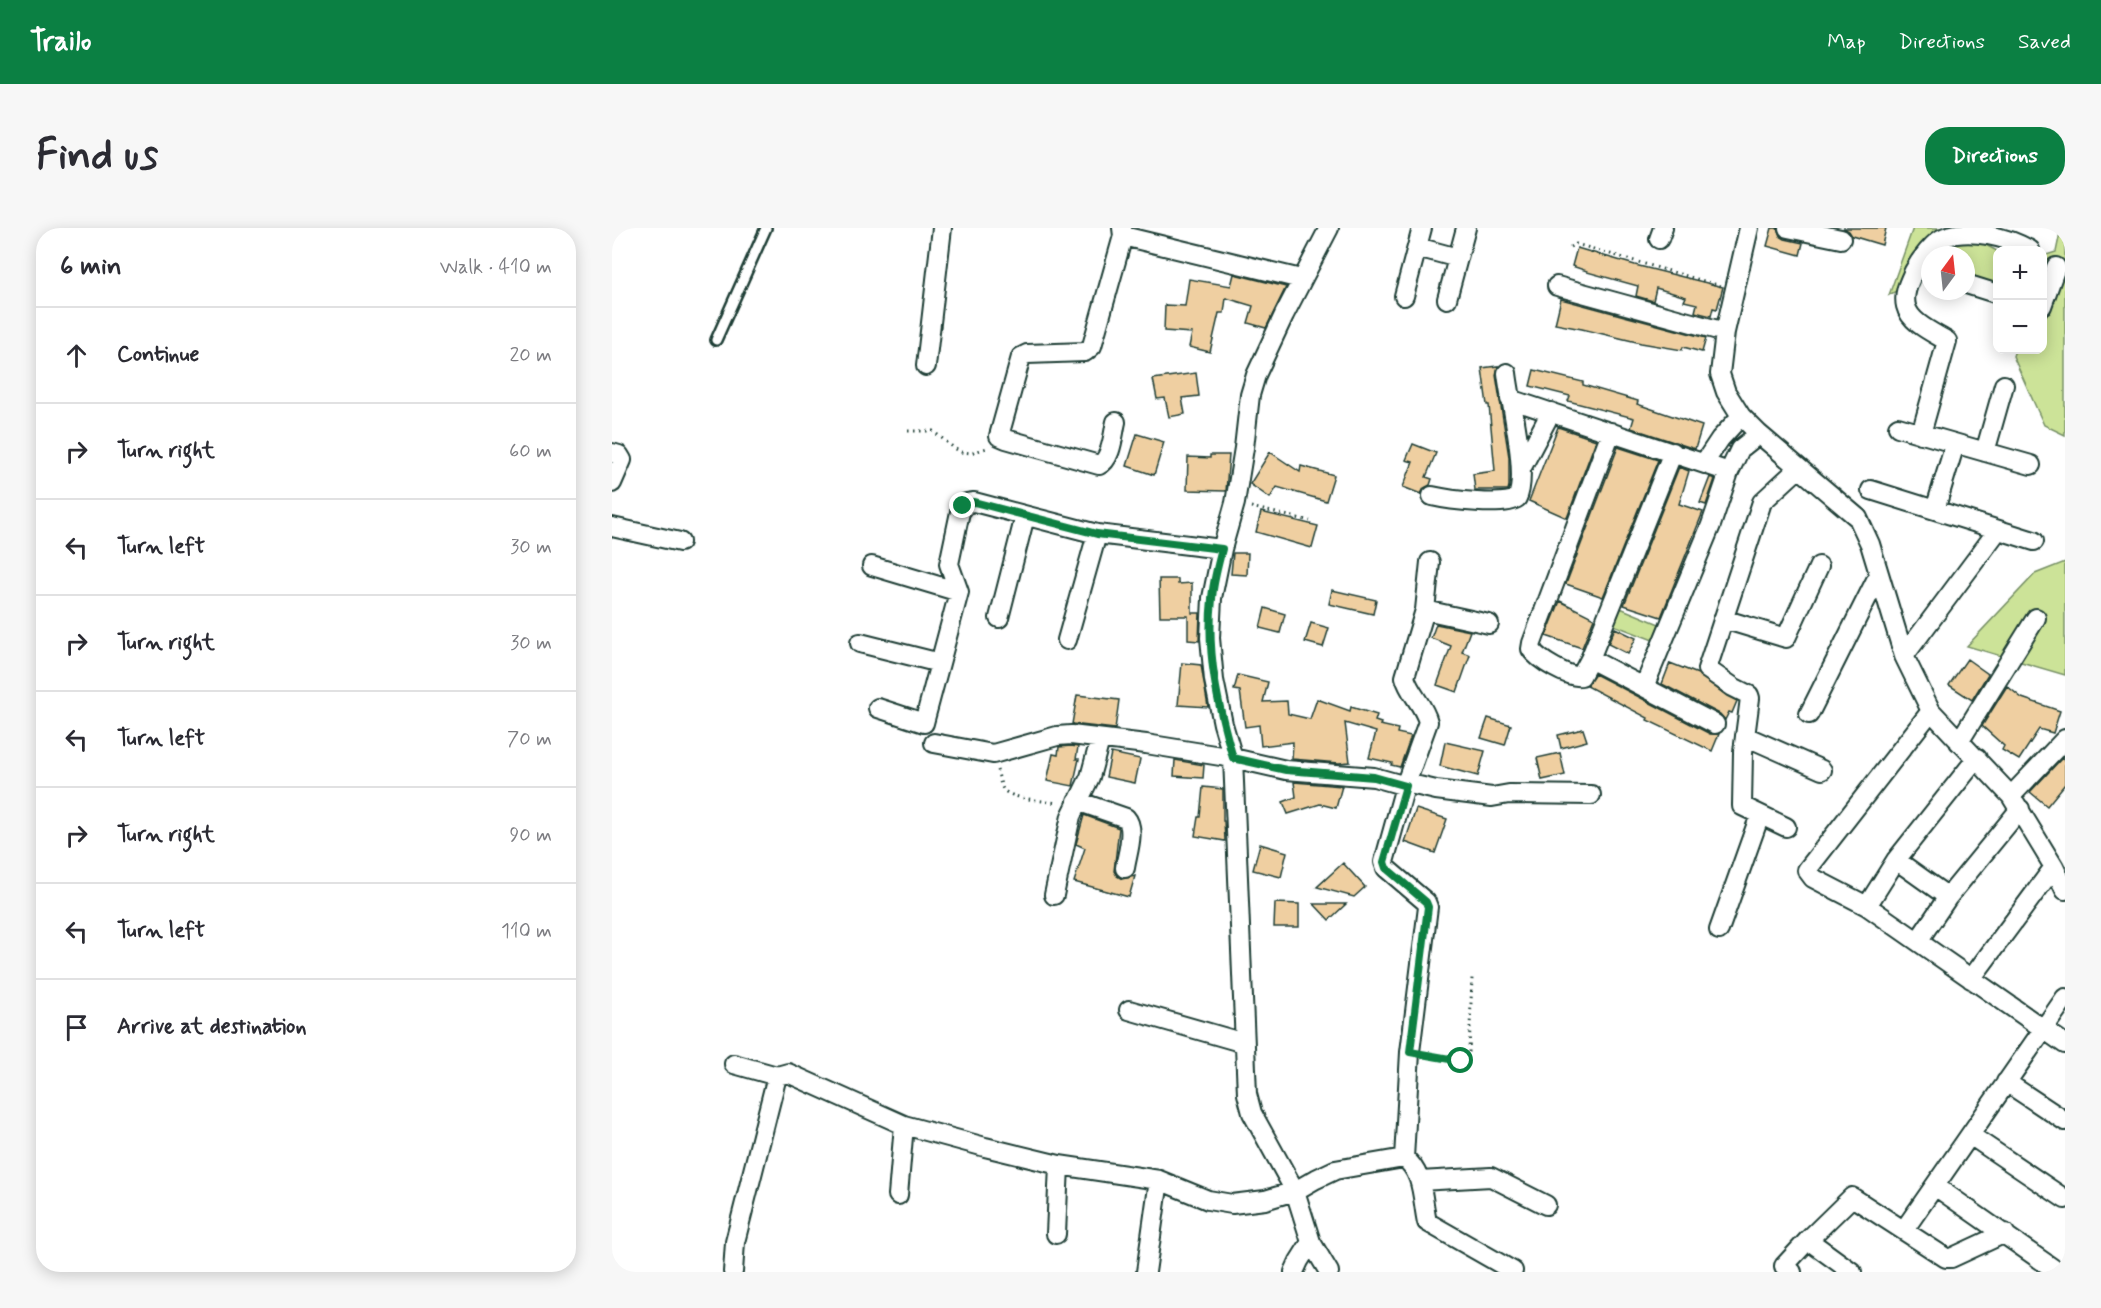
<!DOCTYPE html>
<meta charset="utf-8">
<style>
:root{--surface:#fff;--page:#f7f7f7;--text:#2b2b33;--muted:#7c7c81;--line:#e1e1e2;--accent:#0b8043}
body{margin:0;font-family:Mynerve,sans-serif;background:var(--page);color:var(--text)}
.controls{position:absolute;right:18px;top:18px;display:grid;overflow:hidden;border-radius:12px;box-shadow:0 3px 15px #0003}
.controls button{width:54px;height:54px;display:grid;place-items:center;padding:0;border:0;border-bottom:2px solid var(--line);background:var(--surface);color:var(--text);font:30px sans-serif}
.compass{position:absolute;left:1309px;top:18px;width:54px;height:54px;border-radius:50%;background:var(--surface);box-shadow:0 3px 15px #0003;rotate:15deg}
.stop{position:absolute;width:18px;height:18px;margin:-14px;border:4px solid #0b8043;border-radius:50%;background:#fff}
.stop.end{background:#0b8043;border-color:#fff;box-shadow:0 2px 6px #0008}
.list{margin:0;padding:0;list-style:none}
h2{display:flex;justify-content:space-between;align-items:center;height:78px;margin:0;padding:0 24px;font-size:26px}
h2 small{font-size:20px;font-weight:400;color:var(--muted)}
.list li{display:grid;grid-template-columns:39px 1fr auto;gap:18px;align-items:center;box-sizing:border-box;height:96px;padding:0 24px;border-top:2px solid var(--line)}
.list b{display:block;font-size:22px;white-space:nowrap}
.list em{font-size:20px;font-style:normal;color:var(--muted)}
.icon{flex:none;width:33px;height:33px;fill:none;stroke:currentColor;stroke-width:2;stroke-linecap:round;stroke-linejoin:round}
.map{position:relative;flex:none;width:1453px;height:1044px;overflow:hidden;border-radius:24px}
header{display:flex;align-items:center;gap:36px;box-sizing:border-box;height:84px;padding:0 30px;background:var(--accent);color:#fff}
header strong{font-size:28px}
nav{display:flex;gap:33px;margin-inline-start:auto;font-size:21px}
.intro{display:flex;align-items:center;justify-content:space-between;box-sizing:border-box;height:144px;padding:0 36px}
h1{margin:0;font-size:42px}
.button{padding:15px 27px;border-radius:24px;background:var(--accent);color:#fff;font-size:21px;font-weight:700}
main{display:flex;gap:36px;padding:0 36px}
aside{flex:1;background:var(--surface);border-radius:24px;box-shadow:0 3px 15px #0003}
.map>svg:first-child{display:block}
.green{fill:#cce398;stroke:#769066;stroke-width:1.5}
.building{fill:#efcfa1;stroke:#1f3d34;stroke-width:1.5}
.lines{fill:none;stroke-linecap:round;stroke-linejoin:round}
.service-casing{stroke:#1f3d34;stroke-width:14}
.minor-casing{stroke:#1f3d34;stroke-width:22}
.path{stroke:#1f3d34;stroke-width:3;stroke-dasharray:1.5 4.5;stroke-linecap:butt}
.service{stroke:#fff;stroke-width:9}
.minor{stroke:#fff;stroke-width:18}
.route{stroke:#0b8043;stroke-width:8}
</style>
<header>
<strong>Trailo</strong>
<nav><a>Map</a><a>Directions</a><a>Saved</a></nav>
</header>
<div class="intro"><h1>Find us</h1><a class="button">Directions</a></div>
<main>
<aside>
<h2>6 min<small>Walk · 410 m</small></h2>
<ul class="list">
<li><svg class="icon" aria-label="ahead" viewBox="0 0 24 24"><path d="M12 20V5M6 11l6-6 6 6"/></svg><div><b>Continue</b></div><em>20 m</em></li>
<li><svg class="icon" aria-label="right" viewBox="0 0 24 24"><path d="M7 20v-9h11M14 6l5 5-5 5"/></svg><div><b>Turn right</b></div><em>60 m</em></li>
<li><svg class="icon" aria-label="left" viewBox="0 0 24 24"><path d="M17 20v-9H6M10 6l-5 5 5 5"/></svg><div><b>Turn left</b></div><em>30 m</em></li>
<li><svg class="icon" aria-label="right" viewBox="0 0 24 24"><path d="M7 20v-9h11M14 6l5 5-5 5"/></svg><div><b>Turn right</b></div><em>30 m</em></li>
<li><svg class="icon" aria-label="left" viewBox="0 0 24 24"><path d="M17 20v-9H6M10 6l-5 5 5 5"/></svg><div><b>Turn left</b></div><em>70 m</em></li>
<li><svg class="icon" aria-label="right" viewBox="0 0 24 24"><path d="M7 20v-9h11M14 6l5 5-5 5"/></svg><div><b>Turn right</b></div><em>90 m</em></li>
<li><svg class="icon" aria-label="left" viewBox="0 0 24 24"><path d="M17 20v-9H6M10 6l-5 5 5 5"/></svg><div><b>Turn left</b></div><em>110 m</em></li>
<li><svg class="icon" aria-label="arrive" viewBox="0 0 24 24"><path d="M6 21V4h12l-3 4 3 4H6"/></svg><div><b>Arrive at destination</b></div></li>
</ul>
</aside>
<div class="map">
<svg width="1453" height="1044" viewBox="0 0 1453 1044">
<rect width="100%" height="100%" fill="#fff"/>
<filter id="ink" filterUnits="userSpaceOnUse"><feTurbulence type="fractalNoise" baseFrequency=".0167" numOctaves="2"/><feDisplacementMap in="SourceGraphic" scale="12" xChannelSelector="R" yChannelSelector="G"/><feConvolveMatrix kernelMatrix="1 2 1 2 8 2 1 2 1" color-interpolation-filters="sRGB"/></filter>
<g filter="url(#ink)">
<path class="green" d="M1301,0h41l43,23v45l-31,-14v-27h-36v17l-41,23z
M1449,0h4v207l-21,-10 -31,-69 2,-6h27l1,-94 13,-4z
M1453,334v113l-98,-29 68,-72z
M1001,377l46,19 -6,16 -47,-18z"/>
<path class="building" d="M1160,0h5l3,8 5,3 18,4 -3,12 -33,-9z
M1231,0h43l-4,17 -30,-9 -3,-5z
M965,20l58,17 88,22 -6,22 -4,-1 -2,8 -16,-4 2,-8 -13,-3 2,-4 -30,-9 -3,13 -17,-5 2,-10 -51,-14v-1l-15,-5z
M622,46l52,13 -20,41 -18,-5 5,-17 -27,-8 -2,15h-5l-9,39 -21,-5 3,-14 -28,-2 1,-26 20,1 4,-27 42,7z
M949,71l145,39 -4,14 -19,-5 -1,3 -41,-7 -59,-14 -27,-5z
M886,138l-2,9 13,82v29l-1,4h-33l-2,-16 22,-3 -6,-66h-2l-5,-37z
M922,142l49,12v3l55,16 -1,3 65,22 -7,23 -64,-21 3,-10 -66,-17 2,-5 -40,-10z
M584,145l3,23 -17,2 3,16 -16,3 -4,-19 -8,1 -4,-20z
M946,199l38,13 -29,78 -38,-17z
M525,206l27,8 -10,33 -27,-9z
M801,216l23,9 -10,24 6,2 -2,6 -6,3 -3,6 -18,-7 10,-25 -7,-2z
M1006,219l40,13 -55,137 -37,-13z
M658,224l30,20 1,-6 33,9 -8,26 -49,-14 -7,11 -20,-14z
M598,227h19l-3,36 -39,-1 1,-33 22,1z
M1067,239l10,4 -10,33 24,8 -42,105 -37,-12z
M1098,249l5,2 -9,26 -6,-2z
M649,284l57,14 -6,22 -56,-16z
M621,325h15l-1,22 -16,-1z
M547,351h19v5l14,-1v30h8l-1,28 -11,-1v-24h-28z
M720,362l44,10 -3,14 -44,-10z
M948,373l34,17 -12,30 -36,-12z
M653,380l20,6 -5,19 -20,-5z
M699,395l18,5 -6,19 -18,-5z
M824,396l34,7 -8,21 8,3 -13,37 -20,-7 14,-39 -20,-8z
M1003,400l21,10 -8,16 -20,-10z
M1355,431l21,15 -16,26 -23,-15z
M570,435l19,2 7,42 -30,-2z
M1058,435l28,11 29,22 10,5 -5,12 -3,-1 -4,8 -5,-6 -58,-30z
M983,446l115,60h9l-7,17 -65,-31 1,-2 -61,-32z
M626,447l30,7 -5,20 24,-1 1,13 22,5 7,-20 33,12 1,-4 26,8 -2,6 6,2 -1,2 18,4 -1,4 14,3 -11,31 -9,-2 1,-2 -23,-5 7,-26 -31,-9 5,39 -11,1 -47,-4 1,-17 -32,4 -2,-21 -14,2 -5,-36 -6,-1z
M1395,458l15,12 38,13 -7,22 -14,-4 -20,31 -17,-10 2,-4 -22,-20z
M465,467l42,5 -4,29 -43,-5z
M876,490l23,7 -6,20 -24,-7z
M971,501l4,12 -26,7 -3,-13z
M833,514l40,9 -7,25 -38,-10z
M459,518l7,1 -2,12h3l-6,27 -26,-5 6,-27 5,1 1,-8z
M499,525l29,6 -5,24 -29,-6z
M948,525l5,22 -23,5 -5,-22z
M1450,530l3,3v23l-18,22 -17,-14z
M563,532l29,5 -1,13 -29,-2z
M682,554l48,4 -6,22 -16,-4 -32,10 -5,-12 13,-5z
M591,559l20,2v32h1l1,20 -30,-5 3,-19h2z
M804,581l31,10 -12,34 -30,-11z
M472,587l35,13 -5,43 3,5 5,3 13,-3 -6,21 -55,-15 11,-34 -9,-4z
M648,616l27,8 -6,25 -28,-7z
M731,635l22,24 -11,10 -37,-10z
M663,675l24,1v23h-25z
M702,676h32l-17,16z"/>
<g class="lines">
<defs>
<path id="service" d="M104,112l50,-112"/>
<path id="minor" d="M717,0l-45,87 -28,60 -6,20 -6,53 -9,55 -13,46 -10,49 -2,40 4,42 9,44 10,34 14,336 5,19 43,78 16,51 18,30
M1137,0l-24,104 -5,42 6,18 15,24 18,18 99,84 12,26 34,112 27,55 80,85 43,71 11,23
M1176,0l53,11
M511,8l178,43
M1047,11l4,-11
M805,19l41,11
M1354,56l32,10
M945,58l168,46
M792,68l18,-68
M835,71l19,-71
M1430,78l14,-39
M314,138l16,-138
M898,171l219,73
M504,194c-3,12 -4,37 -17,43l-93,-26 -7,-3 22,-79 6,-3 58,-2 7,-6 31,-110 -1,-8
M1286,199l133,38
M999,204l-79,211 -1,6c7,11 38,29 50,27l9,-17 83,-207
M1309,206l26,-93c-13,-8 -37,-18 -41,-35 -3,-13 3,-24 8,-35 6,-11 20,-30 31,-34 25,-9 63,0 85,13
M1373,224l19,-67
M0,225l7,2 3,5 -10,23
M1092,235l16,-24 21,-23
M910,239l29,-55
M1259,262l163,51
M820,268c17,4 73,11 85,2 12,-22 -7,-97 -10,-125
M1323,282l20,-66
M0,299l68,15
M260,338l87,26
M813,382l64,14
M387,390l26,-102
M1111,391l63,19 33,-72
M455,412l30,-106
M248,415l80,20
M1292,428l94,-126
M978,431l125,65
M1032,459l67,-162 18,-53 11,-23 19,-15
M266,480l46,15 35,-131 -10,-28 11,-52 7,-9 7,-1 123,32 125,15
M1319,483l-124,159 6,8 54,28 198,138
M1197,486l70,-140
M1133,508l77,34
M1347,514l77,-124
M322,515l59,11 64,-18 14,-1 75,9 87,14 53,12 88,7 32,9
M794,555l30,7 56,7 17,-3 82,1
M1399,568l54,-57
M465,573l49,17c10,11 1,36 -1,50
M1174,599l-44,-21 1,-54 7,-54 -1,-3 -16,-8 -26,-18 55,-167 37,-34
M1284,632l52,37
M442,667l17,-79 19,-39 10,-37
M1255,678l29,-46 81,-102
M1107,702l41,-115
M1306,713l30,-44 72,-88
M1359,751l83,-112
M517,782l115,33
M122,836l43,12 11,-3 116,52 81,22 74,18 100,15 49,20 24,4 33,-4 30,-9 21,-12 19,-9 69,-12c20,14 18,42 23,64l86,49
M1394,854l59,39
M1358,907l95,64
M792,930l6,-106 18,-145 -2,-5 -40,-34 -2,-6 22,-79 22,-61c-4,-17 -19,-29 -23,-45l20,-67 5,-48
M808,953l71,-4 55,28
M1323,958l123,86
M286,967l6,-70
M1292,1002l161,-232
M444,1006l3,-69
M121,1044l2,-30 42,-166
M534,1044l13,-92
M682,1044l5,-11 12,-19
M1180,1044l-8,-6 24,-26
M1240,1044l-44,-32 44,-43 94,61h5l54,-25"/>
</defs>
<use href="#service" class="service-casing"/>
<use href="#minor" class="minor-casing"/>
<path class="path" d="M958,19l6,-3 145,42
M296,203h25l21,17 7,4 10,1 16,-5
M639,279l59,14
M385,542c2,6 3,14 6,19 6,10 44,12 55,14
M814,827l35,6 5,-3 3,-6 3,-74"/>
<use href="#service" class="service"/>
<use href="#minor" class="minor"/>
</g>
</g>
<g class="lines" filter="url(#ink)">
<path class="route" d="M351,278l4,-3 7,-1 123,32 125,15c-4,16 -9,33 -10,50 -6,54 6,107 21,159l53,12 88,7 32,9 -22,76 2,6 40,34 2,5 -18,145 51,9"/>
</g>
</svg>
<div class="controls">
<button>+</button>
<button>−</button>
</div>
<svg class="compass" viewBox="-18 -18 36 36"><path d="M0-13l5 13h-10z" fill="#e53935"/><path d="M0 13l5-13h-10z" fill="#7c7c81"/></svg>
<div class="stop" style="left:849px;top:833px"></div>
<div class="stop end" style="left:351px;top:278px"></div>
</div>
</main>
